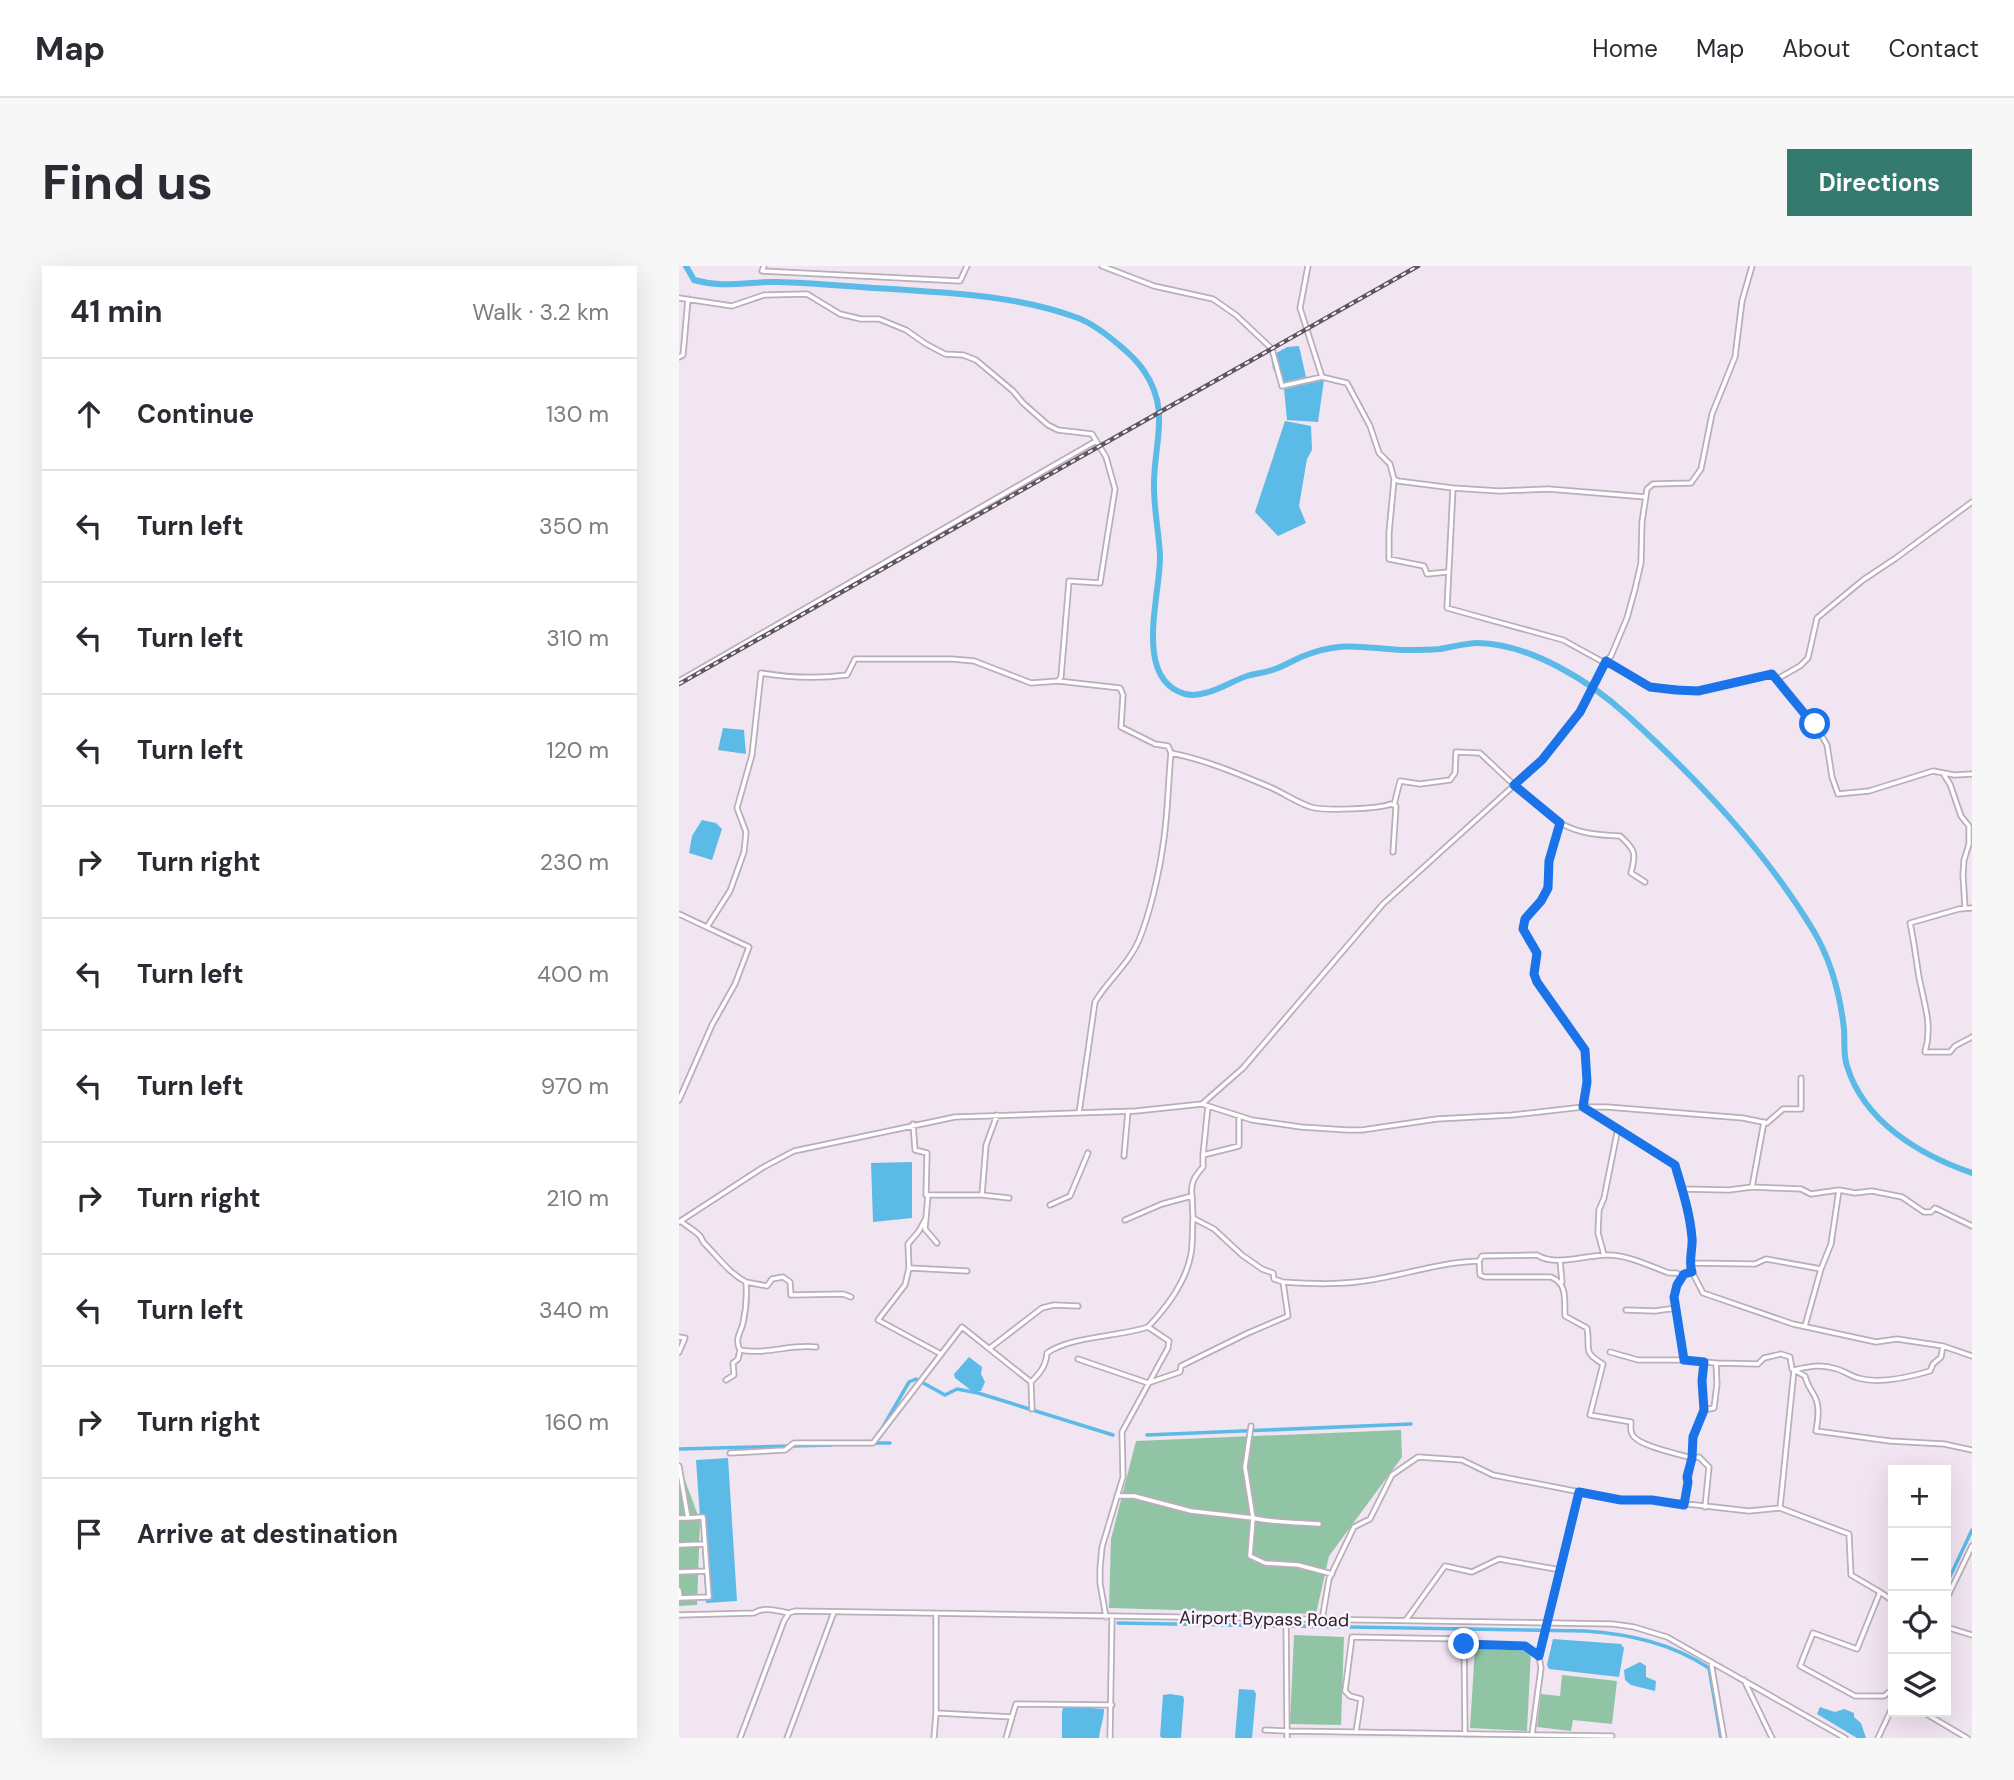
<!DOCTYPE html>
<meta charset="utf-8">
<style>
:root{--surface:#fff;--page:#f7f7f7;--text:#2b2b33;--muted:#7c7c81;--line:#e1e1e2;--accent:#357a6e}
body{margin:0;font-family:"DM Sans",sans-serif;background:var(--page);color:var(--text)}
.controls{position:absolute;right:21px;bottom:21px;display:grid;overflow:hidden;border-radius:0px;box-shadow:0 7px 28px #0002}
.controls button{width:63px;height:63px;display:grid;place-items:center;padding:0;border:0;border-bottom:2px solid var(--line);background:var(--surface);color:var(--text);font:35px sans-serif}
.stop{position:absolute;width:21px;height:21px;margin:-16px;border:5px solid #1a73e8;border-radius:50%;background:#fff}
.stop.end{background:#1a73e8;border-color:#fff;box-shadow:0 2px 7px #0008}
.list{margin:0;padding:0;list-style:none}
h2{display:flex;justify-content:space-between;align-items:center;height:91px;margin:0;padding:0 28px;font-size:30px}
h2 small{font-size:23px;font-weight:400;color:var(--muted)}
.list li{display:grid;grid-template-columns:46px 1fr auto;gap:21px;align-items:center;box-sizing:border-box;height:112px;padding:0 28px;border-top:2px solid var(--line)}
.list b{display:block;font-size:26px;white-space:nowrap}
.list em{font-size:23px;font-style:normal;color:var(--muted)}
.icon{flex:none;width:38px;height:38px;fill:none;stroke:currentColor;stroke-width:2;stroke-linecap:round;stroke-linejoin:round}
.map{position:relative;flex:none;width:1293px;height:1472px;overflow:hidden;border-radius:0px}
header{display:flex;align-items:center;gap:42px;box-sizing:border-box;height:98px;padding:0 35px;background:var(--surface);border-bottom:2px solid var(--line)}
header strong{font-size:33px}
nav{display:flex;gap:38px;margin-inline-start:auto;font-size:24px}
.intro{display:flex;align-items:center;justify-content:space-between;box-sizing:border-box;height:168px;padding:0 42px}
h1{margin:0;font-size:49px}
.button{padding:18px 32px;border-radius:0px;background:var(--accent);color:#fff;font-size:24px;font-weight:700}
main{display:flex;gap:42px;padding:0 42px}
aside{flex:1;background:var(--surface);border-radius:0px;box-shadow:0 7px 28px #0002}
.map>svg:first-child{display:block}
.green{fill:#90c4a4}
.water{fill:#5cbae7}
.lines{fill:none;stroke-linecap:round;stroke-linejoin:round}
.canal{stroke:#5cbae7;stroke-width:3.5}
.river{stroke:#5cbae7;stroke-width:6}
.minor-casing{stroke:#b9aeba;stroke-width:7}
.minor{stroke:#fff;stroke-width:3.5}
.rail-casing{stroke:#5c565d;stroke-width:4.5}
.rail{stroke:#fdf3fe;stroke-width:2;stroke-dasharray:5;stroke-linecap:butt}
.route{stroke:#1a73e8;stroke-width:9}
.labels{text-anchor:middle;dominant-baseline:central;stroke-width:5;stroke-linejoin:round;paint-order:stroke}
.street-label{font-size:18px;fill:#282429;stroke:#fdf3fe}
</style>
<header>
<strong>Map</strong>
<nav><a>Home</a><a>Map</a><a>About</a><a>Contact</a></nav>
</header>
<div class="intro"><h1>Find us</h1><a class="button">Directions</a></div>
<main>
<aside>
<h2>41 min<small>Walk · 3.2 km</small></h2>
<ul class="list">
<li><svg class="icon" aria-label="ahead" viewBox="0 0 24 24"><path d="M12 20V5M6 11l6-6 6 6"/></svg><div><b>Continue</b></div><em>130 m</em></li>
<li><svg class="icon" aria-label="left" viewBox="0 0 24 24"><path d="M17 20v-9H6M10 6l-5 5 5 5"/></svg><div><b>Turn left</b></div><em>350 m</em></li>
<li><svg class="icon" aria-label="left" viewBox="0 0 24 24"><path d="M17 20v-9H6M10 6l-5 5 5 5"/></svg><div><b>Turn left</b></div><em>310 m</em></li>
<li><svg class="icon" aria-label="left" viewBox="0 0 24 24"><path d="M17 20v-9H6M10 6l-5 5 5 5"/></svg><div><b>Turn left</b></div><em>120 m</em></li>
<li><svg class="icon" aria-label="right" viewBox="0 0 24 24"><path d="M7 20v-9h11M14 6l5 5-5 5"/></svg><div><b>Turn right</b></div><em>230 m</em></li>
<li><svg class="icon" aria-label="left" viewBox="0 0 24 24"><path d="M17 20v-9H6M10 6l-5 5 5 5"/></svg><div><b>Turn left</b></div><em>400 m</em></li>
<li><svg class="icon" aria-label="left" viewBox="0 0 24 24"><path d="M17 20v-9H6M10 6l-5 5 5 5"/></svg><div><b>Turn left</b></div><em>970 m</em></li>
<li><svg class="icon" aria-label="right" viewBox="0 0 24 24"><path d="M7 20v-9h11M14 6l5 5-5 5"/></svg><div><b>Turn right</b></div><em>210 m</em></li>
<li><svg class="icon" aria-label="left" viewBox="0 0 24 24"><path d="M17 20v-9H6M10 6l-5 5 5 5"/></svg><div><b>Turn left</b></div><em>340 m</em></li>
<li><svg class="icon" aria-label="right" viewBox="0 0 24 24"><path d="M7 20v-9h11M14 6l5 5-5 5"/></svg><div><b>Turn right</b></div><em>160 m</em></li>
<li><svg class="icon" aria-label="arrive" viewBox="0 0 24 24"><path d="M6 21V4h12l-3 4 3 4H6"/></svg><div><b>Arrive at destination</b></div></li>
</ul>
</aside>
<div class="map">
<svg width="1293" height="1472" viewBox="0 0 1293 1472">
<rect width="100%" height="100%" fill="#f1e5f2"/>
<path class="green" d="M722,1164l1,27 -73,99 -13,58 -207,-6 2,-69 25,-98z
M0,1198l21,57 -3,84 -18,1z
M615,1369l50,2 -3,88 -51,-1z
M796,1382l56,3 -4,80 -57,-3z
M883,1409l55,6 -5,43 -39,-4 -2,11 -34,-4 4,-33 19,2z"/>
<path class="water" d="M620,80l7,31 -24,6 -9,-14 -2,-13 16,-9z
M645,114l-6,42 -31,-2 -3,-31z
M606,155l26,5 1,24 -5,9 -8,47 7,17 -28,13 -23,-24z
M44,462l21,2 2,24 -28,-4z
M23,554l14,3 6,6 -10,31 -23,-7 3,-17z
M233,896v56l-39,4 -2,-59z
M290,1091l13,10 -1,7 4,8 -4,9h-9l-17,-13 -1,-4z
M49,1192l9,143 -31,2 -10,-143z
M874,1373l68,5 3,4 -5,29 -70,-8 -2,-4z
M961,1396l6,4v11l10,4 -1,10 -24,-6 -6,-5 -1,-10z
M560,1423l15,1 2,4 -4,44h-17z
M491,1428l13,2 1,3 -3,39h-19l-2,-2 3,-41z
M388,1440l37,3c0,10 -4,18 -5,29h-37v-26l1,-4z
M1141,1441l15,5 9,-3 10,4v4l7,6 5,15h-9l-40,-24z"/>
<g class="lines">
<path class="canal" d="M201,1166l29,-50 7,-3 29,16 12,-6 21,4 135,42
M468,1169l264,-11
M193,1177h18
M0,1183l153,-4
M1267,1319l26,-55
M439,1357l164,3
M612,1360l294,5c44,3 86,12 124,37l12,70"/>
<path class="river" d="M7,0l8,14c32,9 53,1 84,2 38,1 76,5 114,7 62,4 127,7 186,29 19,7 55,36 66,53 26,38 11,69 10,110 -1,25 5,50 6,75 1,37 -28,123 25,138 20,5 44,-12 62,-18 9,-3 19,-3 28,-7 9,-3 17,-8 26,-12 41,-17 60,-9 102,-7 12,0 25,0 37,-1 12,-2 26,-6 38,-6 52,1 112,38 150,73 70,64 136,133 185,214 18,30 27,64 31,99 1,12 -1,26 3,37 17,56 73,89 125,107"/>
<defs>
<path id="minor" d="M85,0l-2,5 198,10 7,-15
M423,0l52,20 59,13 23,16 36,34 10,37 40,-9 25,6 23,43 9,27 11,11 4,15 4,2 55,7 46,3 49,-2 98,8
M629,0l-8,42 22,69
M0,32l53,8 32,-11 43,-1 33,20 21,5h18l27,11 20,14 19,10 18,1 13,5 37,31 10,12 25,22 10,5 34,4 14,23 9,32 -15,94 -31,-2 -8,96 -3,4 -27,2 -57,-22 -22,-2h-97l-8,16c-30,4 -56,3 -86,-2l-9,82 -15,53 9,24 -2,20 -14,39 -23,36
M0,91l4,-2 5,-56
M715,214l-5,53v26l35,7 3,8 21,-2
M774,222l-6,120 116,32 42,23
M927,395l44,26 26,2 22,2 74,-17 32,40 11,10 12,21 5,32 6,17 31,-3 64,-20 21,4 18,-1
M1098,413l23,-13 8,-8 9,-40 46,-38 33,-22 76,-56
M0,415l417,-240
M379,415l62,7 3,7 -2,32 34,17 13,2 3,7c35,7 68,21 101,35 13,6 26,15 39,19 12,4 68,2 80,-3l5,2 -3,46
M1265,509l6,9 11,32 8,10v18l-5,16 -1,15 2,33
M715,539l6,-24 20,3 30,-4 5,-7 1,-21 24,1 34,32 46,38 -11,38 -2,27 -6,13 -16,18 -2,10 14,24 -3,21 2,8 49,68 2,32 -4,25h24l136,11 24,5 16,-14h18v-31
M881,557c20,11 38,12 60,13 16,14 16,18 11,37l14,9
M1293,642l-13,1 -49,14c4,18 6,36 9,54 5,27 14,48 6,75h25l5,-6 17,-9
M0,648l70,33 -14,37 -23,41 -33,75
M523,838l50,16 49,7 46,3h15l75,-11 75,-4 71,-8 92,58 12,40 6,35 -3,28 13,25 90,31 83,18 21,-3 46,7 29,10
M400,847l16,-111c13,-22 34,-38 44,-62 11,-27 20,-66 24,-95 5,-30 5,-62 8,-92
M234,858l2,26 12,3 -1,42h56l27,3
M524,889l5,-49
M445,890l4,-45
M1073,921l12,-65
M1003,923l47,1 23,-3 49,2 10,5 28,-4 16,3 17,-2 30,6 22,15h7l4,-4 37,18
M249,929l-3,34 12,14
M303,929l4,-50 11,-30
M513,930l1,22 21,11 28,26 20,14 11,4 1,6 9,3
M371,939l20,-9 18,-43
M247,952l-7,13 -11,13 1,24 -4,17 -27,35 63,34
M446,954l37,-16 30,-8c-2,-13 3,-20 11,-29v-12l36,-9v-30
M2,955c5,5 13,9 18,14 3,2 3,7 6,9 13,13 24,29 41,38 1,13 0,28 -3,41 -2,10 -9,15 -3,27 26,5 50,-6 76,-3
M0,956l83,-54 32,-17 161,-34 181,-6 66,-7 41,-36 140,-164 159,-144 38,-48 26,-51 5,-5 16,-38 8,-29 6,-26 1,-41 5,-33 6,-5 38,-1 10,-14 11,-55 23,-57 7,-56 10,-35
M925,989l-6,-22 1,-23 5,-12 14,-70
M881,994l2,22
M800,995l3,-5 55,-1c19,12 48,0 69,0 20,-1 44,11 63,18h8l5,5
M1011,997l65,1 11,-5 55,10 -16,57
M231,1002l57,3
M1142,1003l10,-25 8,-54
M1013,1006l-8,2 -7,11 -3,12 10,63 32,3
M67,1016l21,4 5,-7 11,-2 7,5 1,13 52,-1 8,3
M947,1044l29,1 21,-3
M469,1061c19,-20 38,-45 43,-73 2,-11 1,-23 2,-35
M0,1071l6,1 -6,14
M311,1082l52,-40 12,-3 24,1
M931,1086l28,8h46
M399,1093l70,24 32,-11 1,-6 67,-33 40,-17 -5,-34c30,2 58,3 88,-2 36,-6 71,-18 108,-19l1,14 5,2h66c17,7 13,22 14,39l22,12c4,21 -6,23 16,36l-13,51 41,7c0,4 -1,8 1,12 5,12 47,20 60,24 -3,17 -5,30 -8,47
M47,1114l8,-5 -1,-12 5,-4 2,-9
M353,1143l-1,-27c9,-9 15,-16 16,-29 24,-17 71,-16 101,-26l21,14 -1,7 -46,84 1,45 -21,70 -2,21v15l6,34
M1025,1144l-2,-29 2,-19
M572,1160l-6,41 8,51c21,5 43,4 66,6
M51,1187l55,-3 9,-7h79l89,-116 69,55
M0,1200l9,52 15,-1 6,80 -30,1
M438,1230h17l57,15 62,7 -3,38 15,7 33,2 34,9
M1026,1241l4,-40 -10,-10 -7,1 1,-21 11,-27 10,-2 3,-24 -1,-21 42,1 6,-6 17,-4 9,3 2,12 13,7c2,9 6,13 10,21 5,10 3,23 1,34l74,10 54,3 28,6
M1101,1242l14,-138c16,-4 27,-6 43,-1 7,2 14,7 21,9 21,6 52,-1 72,-7l3,-7 8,-7 2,-11
M0,1252h9
M0,1279l26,-1
M0,1306l28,-1
M0,1324l1,8
M1267,1334l26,-54
M1214,1335l-13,-9 -23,57 -44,-16 -13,33 55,30h29l5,-4 4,2
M257,1348v99l76,4 4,-13 96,1
M0,1349l75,-2c11,-7 23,-2 35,0
M607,1353l1,112 325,5
M643,1354l7,-41 25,-52 16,-8 22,-44 26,-18 44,3 31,15 128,25h31l97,11 31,-3 69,26 2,41 29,17
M727,1354l39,-54 27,6 27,-13 62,11
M1267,1361l26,8
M785,1378l61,2 14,10 2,12 -9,67
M860,1390l40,-164
M1032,1396l13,76
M1065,1414l28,58
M1244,1446l44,26
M586,1464l22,1v7
M677,1466l5,-33 -11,-3 -5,-5 7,-54 112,2 1,95
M61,1472l44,-117 5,-8 6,-2 818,13 21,3 33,10 178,101
M108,1472l47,-126
M255,1472l2,-25
M327,1472l6,-21
M431,1472l2,-121
M1199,1472l15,-32"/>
</defs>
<use href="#minor" class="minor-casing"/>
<use href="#minor" class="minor"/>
<defs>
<path id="rail" d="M0,418l739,-418"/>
</defs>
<use href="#rail" class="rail-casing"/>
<use href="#rail" class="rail"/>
</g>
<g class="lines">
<path class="route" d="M785,1378l61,2 14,10 40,-164 42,8h31l32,5 4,-23 -1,-5 5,-19 1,-21 11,-27 -2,-29 2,-19 -20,-2 -10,-63 3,-12 7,-11 8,-2c-4,-11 1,-22 0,-34 -2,-25 -10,-49 -17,-73l-92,-58 4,-25 -2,-32 -48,-68 -3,-8 3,-21 -14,-24 2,-10 16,-18 7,-13 1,-27 11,-38 -46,-38 28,-25 38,-48 26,-51 44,26 26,3 22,1 74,-17 32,39 11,11"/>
</g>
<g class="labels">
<g class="street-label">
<text transform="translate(585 1353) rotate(1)">Airport Bypass Road</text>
</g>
</g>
</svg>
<div class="controls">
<button>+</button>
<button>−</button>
<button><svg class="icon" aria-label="locate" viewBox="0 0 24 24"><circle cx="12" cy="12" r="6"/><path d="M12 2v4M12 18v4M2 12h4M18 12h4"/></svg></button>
<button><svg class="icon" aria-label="layers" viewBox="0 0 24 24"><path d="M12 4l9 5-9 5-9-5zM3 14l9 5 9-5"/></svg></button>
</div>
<div class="stop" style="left:1136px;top:458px"></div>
<div class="stop end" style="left:785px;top:1378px"></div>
</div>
</main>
